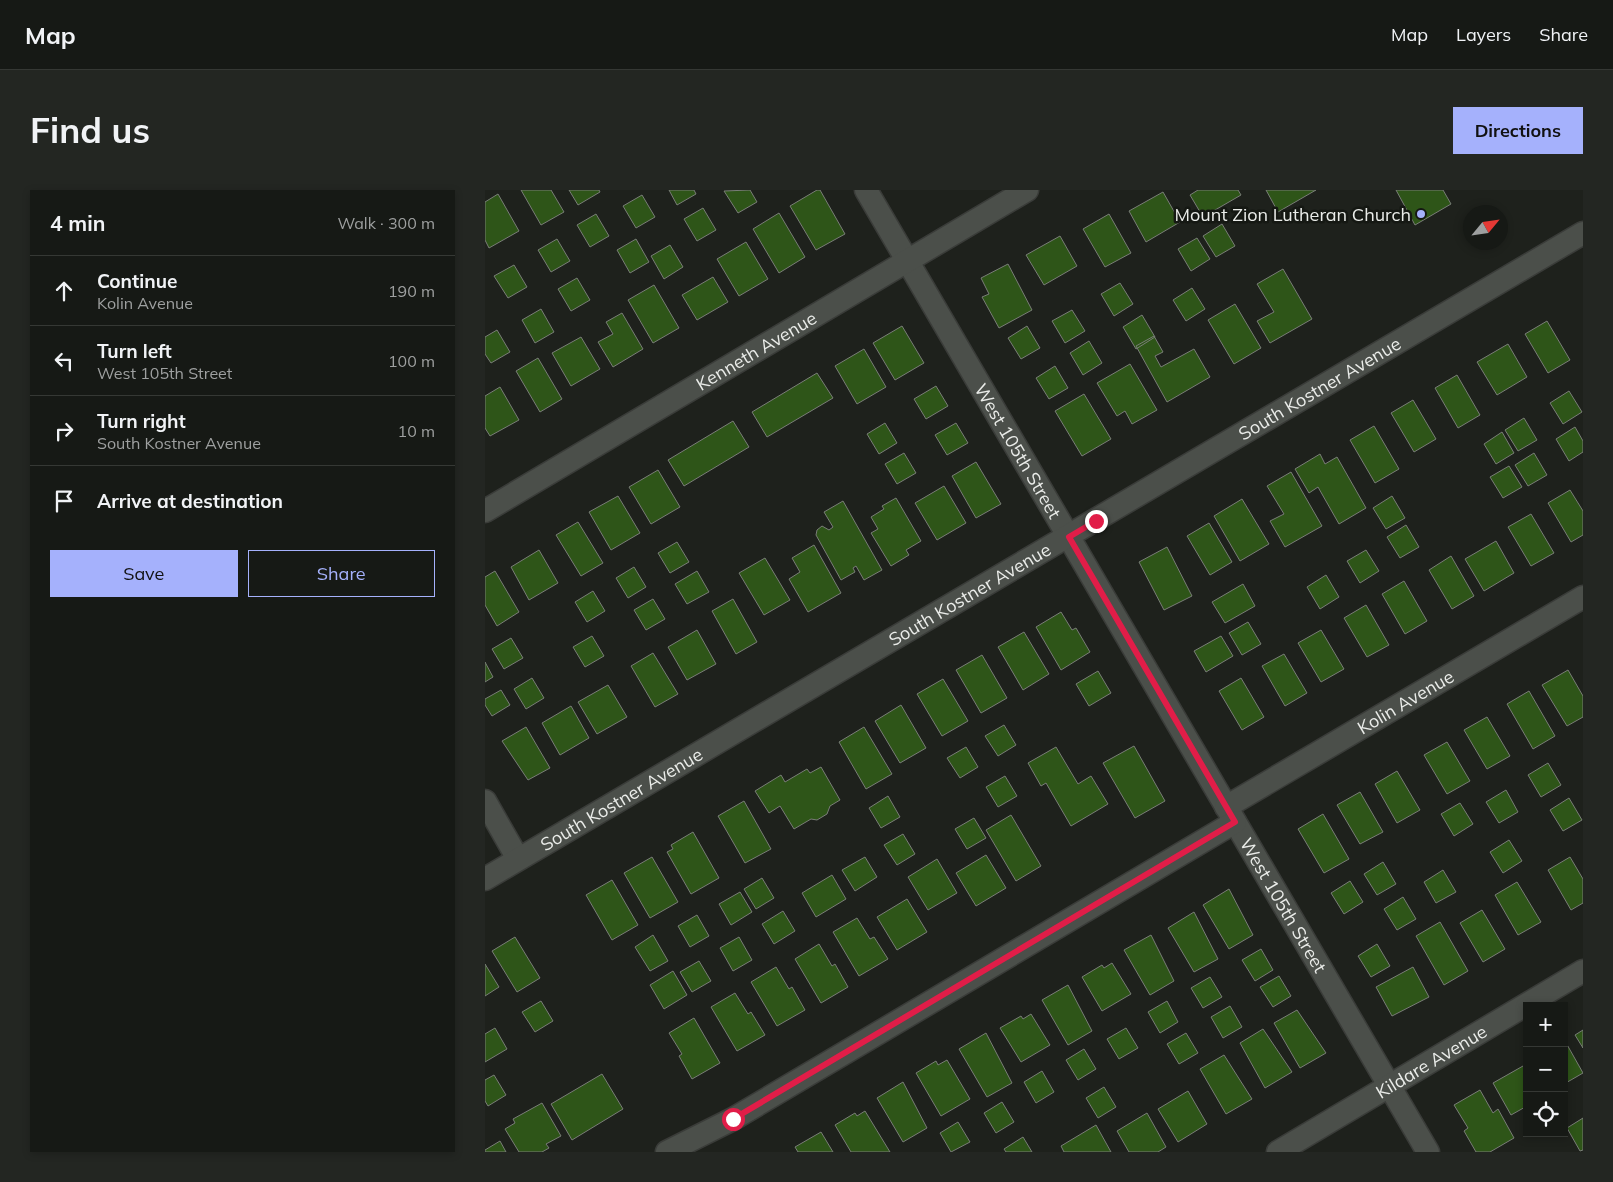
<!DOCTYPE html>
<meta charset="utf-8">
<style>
:root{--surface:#161915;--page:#232622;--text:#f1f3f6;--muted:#9ea0a0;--line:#353834;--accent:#a5b1fc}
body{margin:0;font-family:Mulish,sans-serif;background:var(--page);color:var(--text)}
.controls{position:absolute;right:15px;bottom:15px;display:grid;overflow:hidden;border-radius:0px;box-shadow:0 2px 8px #0003}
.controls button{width:45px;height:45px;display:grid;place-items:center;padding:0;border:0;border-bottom:1px solid var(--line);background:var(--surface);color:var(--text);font:25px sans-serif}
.compass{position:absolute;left:978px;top:15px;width:45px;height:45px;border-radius:50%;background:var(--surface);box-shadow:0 2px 8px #0003;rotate:61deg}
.stop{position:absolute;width:15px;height:15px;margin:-11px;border:4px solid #e11d48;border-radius:50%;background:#fff}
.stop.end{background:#e11d48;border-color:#fff;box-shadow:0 1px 5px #0008}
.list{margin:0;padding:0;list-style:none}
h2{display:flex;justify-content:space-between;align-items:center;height:65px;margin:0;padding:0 20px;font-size:21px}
h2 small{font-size:16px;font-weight:400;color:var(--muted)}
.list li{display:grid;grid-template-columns:32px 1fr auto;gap:15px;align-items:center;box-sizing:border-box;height:70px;padding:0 20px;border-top:1px solid var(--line)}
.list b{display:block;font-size:19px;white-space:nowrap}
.list p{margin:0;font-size:16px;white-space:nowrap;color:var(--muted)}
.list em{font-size:16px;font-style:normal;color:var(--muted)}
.actions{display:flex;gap:10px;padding:15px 20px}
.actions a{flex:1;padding:11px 0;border:1px solid var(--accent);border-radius:0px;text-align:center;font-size:18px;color:var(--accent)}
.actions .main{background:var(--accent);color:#111}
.icon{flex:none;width:28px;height:28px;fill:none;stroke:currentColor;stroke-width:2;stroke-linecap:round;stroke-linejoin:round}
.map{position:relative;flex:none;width:1098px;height:962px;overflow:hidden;border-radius:0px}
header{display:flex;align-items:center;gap:30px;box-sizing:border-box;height:70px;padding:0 25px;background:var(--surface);border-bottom:1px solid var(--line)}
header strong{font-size:24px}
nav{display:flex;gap:28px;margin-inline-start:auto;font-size:18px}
.intro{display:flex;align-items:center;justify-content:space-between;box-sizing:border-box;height:120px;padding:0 30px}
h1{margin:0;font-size:35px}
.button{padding:12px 22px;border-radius:0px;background:var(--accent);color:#111;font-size:18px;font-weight:700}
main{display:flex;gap:30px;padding:0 30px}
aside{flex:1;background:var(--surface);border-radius:0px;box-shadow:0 2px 8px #0003}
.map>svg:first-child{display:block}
.building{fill:#2e5518;stroke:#797d77}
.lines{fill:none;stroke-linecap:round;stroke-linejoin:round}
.street-casing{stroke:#3a3c39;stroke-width:25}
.street{stroke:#4b4f4a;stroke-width:22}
.route{stroke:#e11d48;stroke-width:6}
.poi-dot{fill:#a5b1fc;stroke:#151813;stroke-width:2}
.labels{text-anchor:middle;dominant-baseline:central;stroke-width:5;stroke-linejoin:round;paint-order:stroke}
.poi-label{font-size:18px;fill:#eaece9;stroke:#151813;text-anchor:end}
.street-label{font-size:18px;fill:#eaece9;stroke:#151813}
</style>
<header>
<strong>Map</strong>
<nav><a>Map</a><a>Layers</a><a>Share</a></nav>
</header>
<div class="intro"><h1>Find us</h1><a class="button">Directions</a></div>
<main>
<aside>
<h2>4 min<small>Walk · 300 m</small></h2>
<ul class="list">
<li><svg class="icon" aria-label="ahead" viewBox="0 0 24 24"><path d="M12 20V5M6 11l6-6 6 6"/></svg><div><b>Continue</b><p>Kolin Avenue</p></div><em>190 m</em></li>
<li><svg class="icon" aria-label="left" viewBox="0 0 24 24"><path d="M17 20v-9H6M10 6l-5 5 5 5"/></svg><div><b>Turn left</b><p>West 105th Street</p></div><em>100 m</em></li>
<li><svg class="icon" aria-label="right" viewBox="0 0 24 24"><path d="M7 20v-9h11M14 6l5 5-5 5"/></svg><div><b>Turn right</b><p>South Kostner Avenue</p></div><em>10 m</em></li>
<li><svg class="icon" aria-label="arrive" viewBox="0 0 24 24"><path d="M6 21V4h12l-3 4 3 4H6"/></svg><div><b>Arrive at destination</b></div></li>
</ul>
<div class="actions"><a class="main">Save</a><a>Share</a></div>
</aside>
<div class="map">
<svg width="1098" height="962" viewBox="0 0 1098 962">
<rect width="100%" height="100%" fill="#1e211c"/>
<path class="building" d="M36,0h30l13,22 -23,13z
M84,0h30l1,2 -22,13z
M184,0h25l2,4 -19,11z
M265,0l7,12 -19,11 -14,-22z
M332,0h3l25,44 -29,16 -26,-44z
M713,0h40l3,5 -38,22 -13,-22z
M781,0h50l-38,22z
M911,0h47l8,14 -36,21z
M678,2l17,30 -34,20 -17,-31z
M13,4l21,37 -30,17 -4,-8v-38z
M157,5l13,22 -19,11 -13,-22z
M218,18l13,22 -19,11 -13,-22z
M294,23l26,44 -26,16 -26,-44z
M111,24l13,22 -19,11 -13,-22z
M624,24l22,39 -26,14 -22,-38z
M737,34l13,22 -19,11 -13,-21z
M575,46l17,30 -33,19 -18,-30z
M712,48l13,21 -19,12 -13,-22z
M72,49l13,22 -19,11 -13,-22z
M151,49l13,23 -19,11 -13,-23z
M261,52l22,37 -29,17 -22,-37z
M185,55l13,22 -19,12 -13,-23z
M523,74l24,46 -33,18 -17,-31 7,-3 -8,-16z
M29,75l13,22 -19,11 -14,-22z
M798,79l29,50 -42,24 -13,-22 17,-9 -17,-28z
M228,87l15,25 -31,18 -15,-25z
M92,88l13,22 -19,11 -13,-22z
M635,93l13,21 -19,12 -13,-22z
M169,95l25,43 -26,15 -25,-43z
M707,98l13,21 -19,12 -13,-21z
M750,114l26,44 -27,16 -26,-44z
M56,119l13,23 -19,11 -13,-23z
M587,120l13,21 -20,12 -13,-22z
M137,123l21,36 -30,18 -15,-25 15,-8 -7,-12z
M657,125l13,22 -19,12 -13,-22z
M1062,131l23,39 -22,13 -23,-39z
M417,136l22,37 -29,17 -22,-37z
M542,136l13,22 -19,11 -13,-21z
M12,140l13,22 -19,11 -6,-9v-17z
M669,146l9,16 -8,4 6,11 33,-18 16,28 -43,25 -31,-56z
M96,147l19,32 -29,17 -19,-33z
M604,151l13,22 -19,12 -13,-22z
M1023,154l19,33 -30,18 -20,-33z
M379,159l22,38 -29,17 -22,-38z
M53,168l24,41 -22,13 -24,-41z
M645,174l27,46 -25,14 -7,-13 -8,5 -20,-33z
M570,176l13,22 -19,11 -13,-21z
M332,183l16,25 -66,39 -15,-25z
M972,185l23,40 -22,13 -23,-40z
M451,196l12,20 -22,13 -12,-20z
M15,197l19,33 -29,16 -5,-8v-32z
M1084,201l13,21 -19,12 -13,-21z
M599,204l27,45 -29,17 -27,-45z
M928,210l23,39 -22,13 -23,-39z
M1039,228l13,22 -19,11 -13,-21z
M248,231l16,26 -65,39 -16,-26z
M400,233l12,20 -18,11 -12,-20z
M471,233l12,20 -21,12 -12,-20z
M889,236l25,43 -24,14 -25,-43z
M1090,237l8,14v11l-14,9 -13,-22z
M1017,242l12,21 -18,11 -12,-20z
M419,263l12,20 -19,11 -12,-20z
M1049,263l13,22 -19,11 -13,-21z
M835,264l5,10 12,-7 29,51 -27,16 -21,-37 -9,6 -14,-24z
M491,272l25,42 -25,14 -24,-42z
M1024,276l13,21 -19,11 -13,-21z
M173,280l22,37 -29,17 -22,-37z
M806,282l31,54 -37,21 -15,-26 14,-7 -17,-28z
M459,296l22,37 -29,17 -22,-37z
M1085,300l13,21v24l-12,7 -23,-39z
M133,306l22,37 -29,17 -22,-38z
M907,306l13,22 -19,11 -13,-21z
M411,308l25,43 -15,9 3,5 -18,11 -20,-33 7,-4 -7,-12 13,-8 -2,-3z
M757,309l27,45 -29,17 -26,-45z
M358,311l39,69 -18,10 -8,-14 -3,2 2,4 -14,8 -25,-45 1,-5 5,-4 7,4 4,-3 -9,-15z
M1046,324l23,39 -23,13 -23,-39z
M93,332l25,41 -22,13 -25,-41z
M724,333l23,39 -22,13 -23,-39z
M921,335l13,22 -19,11 -13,-21z
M1011,351l18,32 -30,18 -19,-32z
M192,352l12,20 -19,11 -12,-20z
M329,355l27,48 -33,19 -19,-33 11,-7 -8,-14z
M682,357l25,49 -28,14 -25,-48z
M54,360l19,33 -29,17 -18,-33z
M881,360l13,21 -19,12 -13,-22z
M966,366l23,40 -22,13 -23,-39z
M280,368l25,42 -26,15 -25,-42z
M149,377l12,20 -18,11 -12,-20z
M10,381l24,41 -22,14 -12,-21v-28z
M212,381l12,21 -22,12 -12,-20z
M841,385l13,22 -19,12 -13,-22z
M919,391l23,40 -22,13 -23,-40z
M758,394l12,22 -30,17 -13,-21z
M108,401l12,20 -18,11 -12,-20z
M168,409l12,20 -19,11 -12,-20z
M248,409l24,43 -21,12 -24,-43z
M881,415l23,40 -22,12 -23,-39z
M576,422l11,18 4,-2 14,24 -29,18 -25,-43z
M763,432l13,22 -19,11 -13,-22z
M212,440l19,34 -29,16 -19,-33z
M836,440l23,39 -23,13 -23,-39z
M539,442l25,42 -26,16 -25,-43z
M107,446l12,20 -19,11 -12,-20z
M736,446l12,20 -27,16 -12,-21z
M26,448l12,20 -19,11 -12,-20z
M168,463l25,41 -23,13 -24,-41z
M799,464l23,39 -22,13 -23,-40z
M497,465l25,43 -26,15 -25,-43z
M0,472l8,15 -8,5z
M1083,480l15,26v21l-16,9 -25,-41z
M613,481l13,22 -22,13 -13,-22z
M47,488l12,20 -18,11 -12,-20z
M756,488l23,39 -22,13 -23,-39z
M458,489l25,42 -26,15 -25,-42z
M123,495l19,32 -30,17 -19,-32z
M16,500l9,15 -18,11 -7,-11v-6z
M1044,501l26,45 -22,13 -26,-45z
M416,515l25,43 -26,15 -25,-42z
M86,516l18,32 -29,17 -18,-32z
M1002,527l23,39 -23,13 -23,-39z
M519,535l12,20 -18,11 -13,-20z
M41,537l24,41 -22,12 -26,-39z
M379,537l28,47 -26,15 -27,-47z
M962,552l23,39 -23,13 -23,-39z
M649,556l31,55 -30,17 -32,-55z
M481,557l12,20 -18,11 -13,-20z
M571,557l22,37 13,-8 17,28 -37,22 -25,-43 -5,3 -13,-23z
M1063,573l13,22 -20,12 -13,-22z
M336,577l19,33 -10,6 -3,8 -10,6 -6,-1 -17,10 -14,-23 -11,7 -14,-22 26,-16 4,7 22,-13 3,4z
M912,581l23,39 -23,13 -22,-39z
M520,586l12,20 -19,11 -12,-20z
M1021,600l12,22 -19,11 -13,-21z
M875,602l23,40 -23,12 -23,-39z
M403,606l12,21 -19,11 -12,-20z
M1084,608l13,22 -19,11 -13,-21z
M259,611l27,48 -26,14 -27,-47z
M975,613l13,21 -19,12 -13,-22z
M838,624l26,45 -25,14 -26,-44z
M526,625l30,51 -25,15 -30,-51z
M489,628l12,20 -19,11 -12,-20z
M208,642l26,46 -28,16 -24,-42 6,-3 -2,-4z
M418,644l12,20 -18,11 -13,-20z
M1024,650l13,21 -19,12 -13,-21z
M501,665l20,33 -30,18 -20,-33z
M167,667l26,45 -28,16 -26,-45z
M380,667l12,20 -22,14 -13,-21z
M1085,667l13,22v24l-12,7 -23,-40z
M452,669l20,34 -29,17 -20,-33z
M898,672l13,22 -19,11 -13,-21z
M958,680l13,22 -20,11 -12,-21z
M347,685l14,24 -30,18 -14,-24z
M277,688l12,20 -18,11 -12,-20z
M127,690l26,45 -26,15 -26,-45z
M865,691l13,21 -19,12 -13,-21z
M1032,692l24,40 -23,13 -23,-40z
M744,699l24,46 -24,14 -26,-44z
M255,702l12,20 -21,13 -12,-21z
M918,707l13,22 -19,11 -13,-21z
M422,709l20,33 -30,18 -20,-33z
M997,720l23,39 -22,13 -23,-39z
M298,721l12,20 -21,13 -12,-20z
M709,722l24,47 -24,13 -26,-44z
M212,725l12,21 -19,11 -12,-21z
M372,728l13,21 4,-2 14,22 -29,17 -26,-44z
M955,732l28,49 -24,14 -28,-49z
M168,745l15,26 -18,10 -15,-24z
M666,745l23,46 -24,14 -26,-45z
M30,747l25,41 -23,14 -25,-41z
M254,747l13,23 -19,11 -13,-23z
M334,754l13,22 3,-2 13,23 -27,16 -26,-44z
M892,754l13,22 -19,11 -13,-21z
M776,759l12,21 -18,11 -13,-21z
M214,771l12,20 -19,11 -12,-20z
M627,773l19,31 -29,17 -20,-34 20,-12 2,3z
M0,774l14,23 -14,9z
M291,777l13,22 3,-2 13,23 -28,16 -26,-44z
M928,777l16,30 -37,19 -16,-29z
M188,781l14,24 -23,14 -14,-24z
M794,786l12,20 -18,11 -13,-20z
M725,787l12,20 -19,11 -12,-20z
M583,795l24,46 -24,14 -26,-45z
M250,803l13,21 3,-2 14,23 -28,16 -26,-44z
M56,811l12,20 -18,11 -13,-20z
M682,811l11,21 -18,11 -12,-21z
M745,816l12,21 -19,11 -12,-21z
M812,820l29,43 -26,15 -26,-45z
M546,824l19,31 -29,17 -21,-34 21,-12 2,3z
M209,828l26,45 -28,16 -13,-23 3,-2 -13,-21z
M10,838l12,21 -22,13v-28z
M641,838l12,20 -19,11 -12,-20z
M778,839l29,43 -27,16 -25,-45z
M1098,840v18l-8,-13z
M501,843l26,50 -25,14 -28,-48z
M701,843l12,20 -19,11 -12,-20z
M1080,851l18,32 -19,11v-42z
M599,859l12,20 -18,11 -12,-20z
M739,865l28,44 -26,15 -26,-45z
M462,870l23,39 -29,17 -25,-43 20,-12 2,4z
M1038,876l4,6v34l-16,9 -18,-32z
M557,881l12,21 -18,11 -12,-21z
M117,884l21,35 -51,31 -21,-36z
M9,885l12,20 -18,11 -3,-5v-21z
M418,892l24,46 -24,14 -26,-44z
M619,897l12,20 -18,11 -12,-20z
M995,900l13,23 5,-4 16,29 -24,14h-14l-12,-21 4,-3 -14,-23z
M703,901l19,33 -29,18 -20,-33z
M517,912l12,20 -18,11 -12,-20z
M57,913l19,33 -15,8 3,4 -7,4h-23l-14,-23 10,-6 -2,-4z
M380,921l25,41h-39l-16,-27 20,-12 2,3z
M662,923l19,34 -8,5h-29l-12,-21z
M1098,928v32l-3,1 -13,-23z
M473,932l12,20 -19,10 -11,-19z
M611,935l15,27h-47l-3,-6z
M336,942l12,20h-35l-3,-5z
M538,947l9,15h-26l-2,-3z
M15,951l6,11h-21v-2z"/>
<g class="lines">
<defs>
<g id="street">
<path id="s1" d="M381,0l562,962"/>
<path id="s2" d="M0,321l542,-321"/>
<path d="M0,611l33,58"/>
<path id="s3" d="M741,617l357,-210"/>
<path id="s4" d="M0,689l1098,-646"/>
<path d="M182,962l66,-33 502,-297"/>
<path id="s5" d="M793,962l305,-181"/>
</g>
</defs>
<use href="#street" class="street-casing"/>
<use href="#street" class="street"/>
</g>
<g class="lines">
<path class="route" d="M248,929l502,-297 -166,-285 27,-16"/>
</g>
<circle class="poi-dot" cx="936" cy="24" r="5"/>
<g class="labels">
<g class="poi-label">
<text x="926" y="24">Mount Zion Lutheran Church</text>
</g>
<g class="street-label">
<text stroke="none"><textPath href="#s2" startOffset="315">Kenneth Avenue</textPath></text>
<text stroke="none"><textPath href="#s4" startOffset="968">South Kostner Avenue</textPath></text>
<text stroke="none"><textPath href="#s1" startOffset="302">West 105th Street</textPath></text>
<text stroke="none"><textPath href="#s4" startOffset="562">South Kostner Avenue</textPath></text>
<text stroke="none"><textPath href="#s3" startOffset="208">Kolin Avenue</textPath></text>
<text stroke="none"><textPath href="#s4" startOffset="158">South Kostner Avenue</textPath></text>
<text stroke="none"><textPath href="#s1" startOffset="828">West 105th Street</textPath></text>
<text stroke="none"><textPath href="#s5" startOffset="178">Kildare Avenue</textPath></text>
</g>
</g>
</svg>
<div class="controls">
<button>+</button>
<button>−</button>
<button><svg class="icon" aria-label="locate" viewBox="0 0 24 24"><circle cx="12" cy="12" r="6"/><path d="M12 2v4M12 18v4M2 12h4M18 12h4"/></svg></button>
</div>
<svg class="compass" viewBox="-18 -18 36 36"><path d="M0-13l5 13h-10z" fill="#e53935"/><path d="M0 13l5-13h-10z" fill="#9ea0a0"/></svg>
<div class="stop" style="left:248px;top:929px"></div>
<div class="stop end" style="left:611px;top:331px"></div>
</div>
</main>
